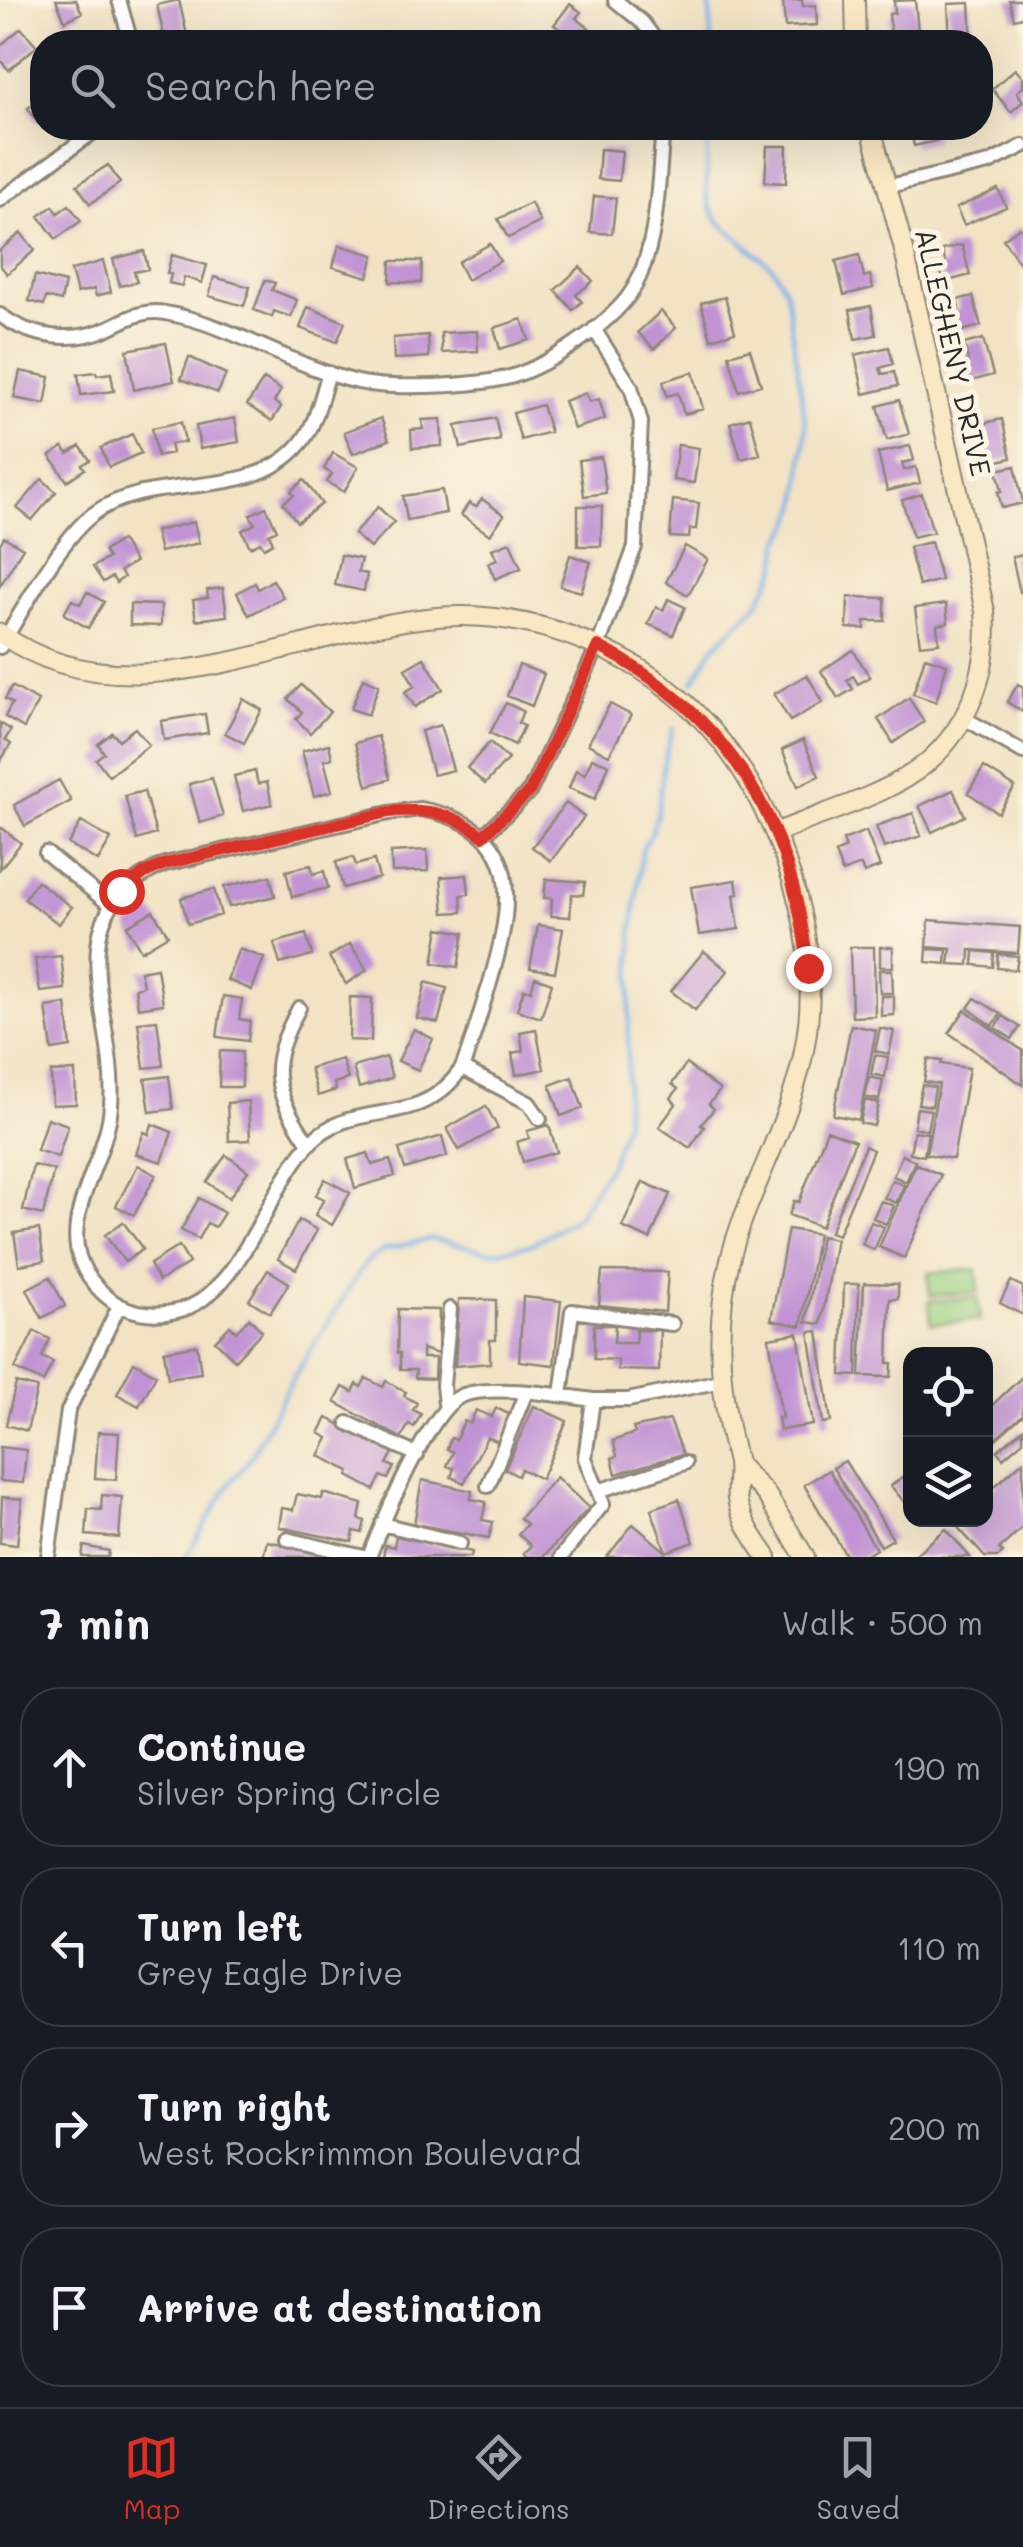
<!DOCTYPE html>
<meta charset="utf-8">
<style>
:root{--surface:#171b24;--page:#242831;--text:#f1f3f6;--muted:#9ea1a6;--line:#363941;--accent:#d93025}
body{margin:0;font-family:Mali,sans-serif;background:var(--page);color:var(--text)}
.controls{position:absolute;right:30px;bottom:30px;display:grid;overflow:hidden;border-radius:20px;box-shadow:0 10px 40px #0002}
.controls button{width:90px;height:90px;display:grid;place-items:center;padding:0;border:0;border-bottom:2px solid var(--line);background:var(--surface);color:var(--text);font:50px sans-serif}
.stop{position:absolute;width:30px;height:30px;margin:-22px;border:8px solid #d93025;border-radius:50%;background:#fff}
.stop.end{background:#d93025;border-color:#fff;box-shadow:0 2px 10px #0008}
.list{margin:0;padding:0;list-style:none}
h2{display:flex;justify-content:space-between;align-items:center;height:130px;margin:0;padding:0 40px;font-size:42px}
h2 small{font-size:32px;font-weight:400;color:var(--muted)}
.list li{display:grid;grid-template-columns:65px 1fr auto;gap:30px;align-items:center;box-sizing:border-box;height:160px;margin:0 20px 20px;padding:0 20px;border:2px solid var(--line);border-radius:40px}
.list b{display:block;font-size:38px;white-space:nowrap}
.list p{margin:0;font-size:32px;white-space:nowrap;color:var(--muted)}
.list em{font-size:32px;font-style:normal;color:var(--muted)}
.icon{flex:none;width:55px;height:55px;fill:none;stroke:currentColor;stroke-width:2;stroke-linecap:round;stroke-linejoin:round}
.map{position:relative;flex:none;width:1023px;height:1557px;overflow:hidden}
.search{position:absolute;background:var(--surface);box-shadow:0 10px 40px #0002;left:30px;right:30px;top:30px;height:110px;display:flex;align-items:center;gap:25px;box-sizing:border-box;padding:0 35px;border-radius:40px;color:var(--muted);font-size:38px}
.sheet{height:850px;background:var(--surface)}
nav{display:flex;justify-content:space-around;align-items:center;box-sizing:border-box;height:140px;border-top:2px solid var(--line);background:var(--surface);font-size:28px;color:var(--muted)}
nav a{display:grid;justify-items:center;gap:5px}
nav .on{color:var(--accent)}
.map>svg:first-child{display:block}
.green{fill:#9ad081;stroke:#627e56;stroke-width:2.5}
.lines{fill:none;stroke-linecap:round;stroke-linejoin:round}
.stream{stroke:#7ab2ea;stroke-width:4}
.building{fill:#c193d4}
.street-casing{stroke:#8e8778;stroke-width:18}
.secondary-casing{stroke:#8e8778;stroke-width:22}
.street{stroke:#fff;stroke-width:12}
.secondary{stroke:#fae7c3;stroke-width:18}
.route{stroke:#d93025;stroke-width:12}
.labels{text-anchor:middle;dominant-baseline:central;stroke-width:10;stroke-linejoin:round;paint-order:stroke}
.street-label{font-size:28px;fill:#2b2b2b;stroke:#fcf5e5}
</style>
<div class="map">
<svg width="1023" height="1557" viewBox="0 0 1023 1557">
<rect width="100%" height="100%" fill="#fcf5e5"/>
<filter id="ink" filterUnits="userSpaceOnUse"><feTurbulence type="fractalNoise" baseFrequency=".01" numOctaves="2"/><feDisplacementMap in="SourceGraphic" scale="20" xChannelSelector="R" yChannelSelector="G"/><feConvolveMatrix kernelMatrix="1 2 1 2 8 2 1 2 1" color-interpolation-filters="sRGB"/></filter>
<filter id="wash" filterUnits="userSpaceOnUse"><feTurbulence type="fractalNoise" baseFrequency=".0048" numOctaves="4" result="noise"/><feDisplacementMap in="SourceGraphic" scale="40" xChannelSelector="R" yChannelSelector="G"/><feGaussianBlur stdDeviation="2.25" result="paint"/><feColorMatrix in="noise" values="0 0 0 0 0 0 0 0 0 0 0 0 0 0 0 0 0 1.4 0 .05"/><feComposite in="paint" operator="in"/></filter>
<g filter="url(#wash)">
<rect width="100%" height="100%" fill="#f2e3c5"/>
<path class="green" d="M977,1269l2,23 -49,4 -2,-23z
M978,1297l2,23 -49,4 -2,-23z"/>
<g class="lines">
<path class="stream" d="M710,0l1,42
M693,682l20,-34 44,-43 20,-37 3,-26 13,-21 6,-21 7,-73 -20,-136 -13,-23 -55,-47 -8,-14 -4,-16 2,-63
M186,1557l42,-71 23,-29 41,-77 74,-118 18,-12 48,-11 59,13 39,-7 47,-28 34,-54 14,-41 8,-195 9,-77 10,-18 6,-22 6,-48 9,-34"/>
</g>
<g id="blocks">
<path class="building" d="M56,0h20l6,13 -17,8z
M179,0l8,35 -22,6 -8,-36z
M783,0h19l1,6 13,-1 1,20 -32,2z
M915,0l3,32 -27,3 -2,-21 6,-1 -1,-12z
M1009,0h14v17l-9,2z
M970,3l2,39h-22l-2,-38z
M570,4l11,8 -5,6 13,10 -11,14 -24,-17z
M21,28l16,18 -28,24 -9,-10v-14z
M1015,69l8,9v9l-6,5 6,9 -12,11 -19,-23z
M42,98v21l-4,4 -10,-15z
M910,128h23l3,13 -22,5z
M767,146h20l-1,37 -21,-1z
M600,149l22,2 -3,30 -21,-2z
M108,165l12,18 -30,21 -13,-19z
M998,189l8,18 -42,18 -8,-17z
M594,196l22,2 -4,36 -22,-2z
M531,203l9,19 -32,16 -10,-19z
M69,205l12,16 -25,18 -17,-23 14,-10 5,7z
M1020,227l3,5v36l-20,-29z
M21,233l14,17 -28,24 -7,-9v-15z
M490,244l10,17 -33,19 -9,-18z
M339,245l35,10 -6,22 -35,-10z
M962,245l8,30 -26,7 -5,-16 7,-2 -4,-14z
M144,251l4,18 -14,3 3,10 -17,4 -7,-27z
M172,255l35,10 -5,18 -18,-6 -2,9 -13,-3 2,-9 -4,-1z
M859,255l5,22 6,-2 3,13 -29,7 -8,-34z
M103,261l8,31 -15,4 -2,-7 -17,4 -6,-23z
M391,261h31l-1,22 -31,-1z
M580,267l13,14 -17,14 6,7 -9,8 -18,-20z
M35,275l30,8 -4,18 -15,-4 -2,8 -15,-4z
M214,277l36,10 -6,19 -35,-10z
M265,280l10,3 -3,7 25,10 -6,17 -17,-6 -2,6 -18,-7z
M973,296l8,30 -24,6 -6,-21 8,-2 -2,-9z
M725,297l10,35 -24,7 -10,-36z
M871,306l5,29 -21,4 -5,-29z
M308,307l37,15 -8,20 -37,-14z
M661,311l15,17 -22,21 -16,-17z
M522,319l7,21 -29,9 -6,-21z
M477,331l1,20 -36,2 -1,-20z
M428,335l1,22 -35,2 -1,-21z
M983,339l10,36 -25,7 -5,-21 5,-1 -4,-16z
M166,343l8,38 -40,9 -7,-40z
M889,347l4,17 -13,4 2,6 12,-2 4,14 -34,8 -9,-39z
M750,349l11,36 -22,6 -10,-36z
M189,357l37,17 -8,19 -37,-14z
M20,371l30,6 -5,27 -31,-6z
M96,372l1,3 14,-2 3,18 -33,4 -3,-21z
M693,372l10,37 -19,5 -6,-21 -11,3 -4,-15z
M264,379l17,11 -7,12 7,5 -9,14 -25,-16z
M586,393l3,9 10,-3 6,20 -31,10 -10,-28z
M899,400l10,34 -22,6 -9,-34z
M542,405l8,27 -29,8 -8,-27z
M750,417l10,37 -19,5 -11,-36z
M235,418l4,24 -39,7 -4,-23z
M381,418l8,22 -36,14 -9,-22z
M495,418l5,22 -39,8 -5,-22z
M441,419l1,27 -30,2 -1,-18 12,-1 -1,-9z
M1002,419l9,39 -21,5 -9,-39z
M181,422l4,20 -15,2 2,9 -15,3 -5,-28z
M132,434l9,19 -32,14 -8,-19z
M678,445l21,3 -5,35 -21,-3z
M80,446l10,14 -8,5 3,4 -18,12 -17,-25 13,-9 5,7z
M910,446l4,14 -12,3 2,7 12,-3 4,16 -33,8 -9,-38z
M333,453l25,14 -14,25 -17,-10 5,-8 -8,-5z
M601,457l5,36 -22,3 -5,-36z
M1015,466l8,37 -21,5 -4,-16 4,-1 -5,-21z
M42,479l14,13 -24,28 -15,-12z
M304,480l18,24 -25,18 -14,-19 11,-8 -3,-4z
M442,490l4,23 -39,7 -4,-24z
M922,494l11,38 -20,5 -11,-37z
M482,499l22,16 -14,20 -29,-20 8,-12 7,4z
M673,500l26,3 -3,26h-6l-1,9 -19,-1z
M578,506h24l-1,40h-23z
M266,507l11,23 -8,4 4,9 -9,5 -4,-6 -10,5 -8,-17 13,-6 -5,-9z
M378,507l16,15 -24,26 -16,-14z
M194,522l5,21 -39,9 -5,-21z
M4,537l19,11 -23,38v-42z
M121,540l14,22 -15,9 4,6 -8,6 -4,-6 -9,5 -10,-15 15,-9 -4,-7z
M510,542l11,26 -26,11 -7,-16 9,-4 -5,-10z
M931,542l10,38 -22,6 -10,-39z
M685,546l23,13 -20,36 -22,-13z
M341,555l20,4 -3,13 9,2 -3,17 -29,-6z
M570,555l21,7 -10,30 -21,-6z
M1023,555v36l-3,1 -8,-35z
M273,580l10,17 -34,18 -12,-22 18,-10 3,6z
M223,588l4,28 -31,4 -3,-20 15,-2 -1,-8z
M87,592l17,10 -16,26 -24,-14 8,-14 8,4z
M848,597l37,1v23h-20v8l-18,-1z
M668,599l17,8 -12,28 -25,-11 8,-17 7,3z
M130,604l31,1v21l-31,-1z
M946,604l2,19 -11,2 2,18 -19,2 -5,-37z
M853,650l17,27 -12,7 -5,-8 -6,4 6,9 -15,9 -17,-27z
M925,657l22,7 -11,38 -23,-8z
M424,658l19,31 -28,18 -10,-15 10,-6 -10,-17z
M519,665l25,9 -12,32 -25,-10z
M807,675l16,27 -33,19 -16,-27z
M363,678l16,7 -11,30 -17,-6z
M1018,684l5,3v25l-16,-10z
M301,685l29,27 -20,21 -14,-14 6,-7 -14,-13z
M12,686l26,15 -14,27 -19,-11 7,-14 -7,-4z
M909,698l15,24 -31,21 -15,-24z
M243,699l19,11 -18,33 -19,-10z
M506,703l17,8 -5,12 6,3 -9,19 -25,-12z
M610,704l21,11 -22,40 -21,-11z
M205,714l3,19 -44,7 -3,-19z
M0,723l11,7 -6,10 6,4 -11,18z
M440,725l13,45 -20,5 -12,-44z
M135,728l14,17 -40,31 -13,-17 8,-6 -6,-9 14,-11 7,7z
M378,736l12,43 -23,7 -12,-43z
M803,740l16,36 -21,10 -16,-36z
M490,742l18,17 -23,25 -18,-16z
M329,744l3,14 -8,2 8,31 -18,5 -12,-45z
M592,758l17,7 -14,34 -26,-11 7,-18 9,4z
M984,767l31,20 -17,26 -30,-20z
M255,771l3,13 9,-2 5,22 -29,7 -9,-35z
M212,778l11,38 -23,7 -11,-39z
M59,780l12,21 -46,25 -11,-21z
M953,790l12,26 -33,16 -13,-26z
M144,791l12,43 -19,6 -12,-44z
M566,803l18,14 -33,44 -19,-14z
M913,813l8,23 -37,12 -8,-22z
M81,822l30,17 -13,22 -30,-17z
M2,828l19,15 -21,26v-39z
M866,831l14,36 -16,6 -3,-8 -19,7 -7,-19 11,-5 -3,-8z
M427,850l1,21 -36,1 -1,-20z
M353,857l3,8 18,-5 5,18 -36,10 -7,-26z
M311,865l2,9 11,-3 4,17 -36,9 -6,-26z
M467,875l2,19 -8,1 1,17 -18,1 -3,-36z
M270,876l5,20 -46,11 -5,-20z
M546,879l39,3 -2,13 -11,-1 -2,23 -19,-1 1,-18h-8z
M736,880l2,14 -4,1 5,34 -40,6 -8,-48z
M37,881l35,26 -13,17 -35,-25z
M214,889l7,26 -33,9 -7,-26z
M153,911l15,24 -27,16 -14,-25z
M929,920l91,7 -2,26 -48,-3 -1,15 -20,-1 2,-15 -24,-2z
M538,925l25,4 -8,43 -25,-4z
M439,928l25,5 -6,34 -25,-4z
M306,934l6,21 -32,9 -6,-21z
M350,944l17,26 -21,14 -17,-27z
M850,947h24l1,69 -23,1z
M880,947h13v20h-13z
M239,949l25,9 -12,32 -25,-10z
M927,949l20,1 -1,14 -20,-2z
M704,951l24,20 -33,39 -24,-19z
M974,951l20,2 -1,14 -20,-2z
M998,954l20,2 -2,14 -19,-2z
M61,956l4,33 -25,3 -5,-33z
M157,968l6,36 -25,4 -3,-20 8,-2 -3,-15z
M879,970h13l1,23h-13z
M535,977l17,6 -11,35 -24,-8 7,-21 7,2z
M426,982l21,6 -9,35 -21,-5z
M223,996l19,3 -3,20 11,2 -2,20 -31,-4z
M881,996h13v19l-13,1z
M350,997l22,1 -1,43 -22,-1z
M975,998l26,16 -9,12 -24,-18z
M66,1004l5,43 -19,3 -6,-43z
M965,1010l58,41v34l-74,-52z
M1003,1016l17,11 -8,12 -17,-11z
M157,1020l6,46 -19,2 -6,-46z
M851,1025l25,5 -17,90 -26,-5z
M880,1028l14,3 -5,23 -14,-3z
M414,1029l19,10 -15,31 -20,-9z
M536,1029l8,40 -28,6 -4,-22 11,-2 -3,-19z
M220,1051l22,1v35h-23z
M875,1055l13,2 -3,20 -14,-3z
M386,1057l6,21 -33,10 -6,-21z
M342,1059l6,20 -14,4 2,7 -18,6 -8,-28z
M928,1059l14,2 -1,3 28,4 -16,91 -27,-5 13,-70 -15,-2z
M686,1064l34,26 -11,14 5,5 -13,16 3,2 -14,21 -31,-21 17,-23 -5,-6 7,-9 -6,-5z
M75,1071l1,33 -24,1 -1,-33z
M169,1076l4,33 -23,3 -5,-33z
M572,1077l11,31 -22,8 -11,-31z
M869,1077l14,3 -4,20 -14,-3z
M922,1085l13,2 -3,19 -14,-2z
M865,1100l14,3 -5,23 -14,-3z
M248,1101l2,39 -21,1 -2,-38z
M486,1106l12,22 -39,22 -12,-22z
M917,1108l14,2 -4,20 -13,-3z
M47,1118l21,7 -10,32 -21,-7z
M152,1124l20,8 -10,30 -26,-8 8,-22 5,2z
M549,1125l8,27 -34,10 -6,-20 12,-4 -2,-7z
M827,1130l28,11 -34,86 -32,-12 5,-14 5,1z
M914,1131l14,2 -4,23 -14,-3z
M442,1136l5,20 -42,13 -6,-20z
M865,1146l8,4 -35,85 -8,-3z
M368,1153l4,12 18,-5 5,16 -40,12 -8,-29z
M226,1155l22,16 -19,27 -22,-16z
M902,1155l13,6 -9,21 -13,-6z
M916,1164l25,11 -37,83 -25,-11z
M33,1165l21,5 -11,45 -20,-5z
M138,1165l18,10 -22,40 -18,-9z
M325,1179l25,14 -18,32 -17,-10 9,-16 -8,-4z
M892,1180l12,5 -8,18 -12,-5z
M643,1182l27,12 -20,45 -28,-12z
M199,1198l25,15 -9,14 -8,-4 -9,16 -17,-9z
M881,1201l13,5 -8,18 -13,-6z
M299,1220l18,10 -21,39 -18,-10z
M123,1222l20,27 -18,13 -20,-27z
M871,1222l13,5 -10,23 -12,-6z
M39,1229l5,32 -25,4 -5,-32z
M788,1229l30,5 -17,92 -30,-6z
M821,1236l15,3 -15,85 -15,-2z
M179,1246l10,17 -30,18 -9,-17z
M268,1270l21,13 -19,30 -21,-13z
M602,1271l66,1 -3,40 -66,-7z
M50,1277l15,29 -23,12 -15,-29z
M1011,1281l12,6v28l-23,-12z
M864,1283l34,1v15h-8l-2,64h4l-1,14 -31,-1z
M844,1284h15l-2,92 -16,-1z
M523,1297l38,4 -7,64 -35,-4z
M459,1299l37,1v40h-6v23l-35,3z
M398,1309l41,1 -1,44 -16,-5v9h13l-1,21 -19,-1 1,-8h-16v-17h-3z
M249,1318l13,13 -27,29 -20,-19 15,-15 6,6z
M594,1325h21l-1,18h21l1,-13h24l-1,41 -41,-1v-10l-24,-1z
M34,1331l16,8 -8,18 11,5 -10,20 -28,-13z
M818,1331l13,91 -8,1 -14,-91z
M798,1333l15,92 -33,5 -2,-12h4l-13,-80z
M197,1345l4,28 -33,5 -4,-27z
M134,1362l22,13 -17,31 -22,-12z
M1023,1376v39l-33,29 -4,-6v-27z
M366,1378l17,9 3,-6 20,11 -2,4 13,7 -4,7 8,4 -7,13 -5,-3 -8,14 -66,-36 8,-15 10,5 4,-8 4,3z
M16,1383l21,5 -10,43 -21,-6z
M534,1406l33,15 -26,58 -20,-10 -3,7 -13,-7z
M496,1408l15,7 -12,27 -12,-5 -23,46 -13,-6 3,-9 -7,-2 6,-14 -6,-3 4,-11 5,2 8,-19 6,3 6,-14 16,7z
M327,1418l67,33 -7,13 7,3 -6,12 -7,-3 -7,14 -26,-14 2,-5 -31,-15 9,-18 -9,-5z
M670,1420l13,34 -67,20 -4,-16 5,-2 -4,-15 22,-8 -2,-5z
M1023,1429v12l-20,17 -6,-7z
M98,1432l21,1 -3,47 -21,-2z
M0,1447l26,3 -3,33 -23,-2z
M845,1461l48,78 -12,7 -48,-78z
M1023,1461v66l-24,22 4,4 -5,4h-13l-32,-35 33,-2v-26z
M829,1470l47,79 -12,8h-17l-43,-72z
M910,1472v37l-19,-23z
M556,1477l33,31 -46,49h-16l-4,-4 8,-7 -13,-12 9,-10 -7,-6z
M422,1480l50,11 -1,8 15,3 -4,18 11,2 -4,16 -75,-14z
M323,1493l39,11 -3,15 6,2 -3,12 -8,-2 -2,11 -73,-15 3,-19 11,2 4,-16 25,5z
M102,1495l20,2 -3,41 -33,-3 2,-26 13,1z
M2,1497l20,2 -5,46 -17,-2z
M679,1499l15,43 -28,10 -15,-43z
M633,1524l33,28 -4,5h-55z
M946,1529l24,28h-58z
M396,1536l76,16 -1,5h-88l2,-12 9,2z
M267,1541l67,14v2h-71z
M84,1546l25,5 -1,6h-26z"/>
</g>
</g>
<g filter="url(#ink)">
<use href="#blocks" fill-opacity="0" stroke="#8e8778" stroke-width="2.5"/>
<g class="lines">
<defs>
<path id="street" d="M119,0l12,42
M615,0l28,23 14,19
M885,187l104,-24 34,-17
M0,200l99,-72
M0,315c31,23 73,29 108,13 19,-9 35,-19 57,-15 66,11 128,54 193,69 35,8 117,4 152,-5 38,-11 108,-57 126,-93 23,-46 22,-106 27,-156
M0,647c24,-38 58,-105 92,-132 59,-46 157,-10 208,-71 16,-18 21,-48 29,-71
M964,718l59,34
M420,809c108,19 93,96 69,177 -9,27 -16,55 -27,82 -44,65 -106,28 -151,74 -43,44 -70,155 -134,169 -24,6 -52,2 -71,-15 -68,-59 1,-125 5,-191 7,-93 -61,-191 54,-241l224,-51z
M483,836l47,-45 68,-145 37,-99 6,-125 -10,-35 -37,-58
M46,853l63,51
M299,1008c-32,60 -27,81 10,136
M462,1068l67,35 11,16
M561,1395l11,-84 100,13
M593,1400h35l93,-19
M445,1404l-2,-19 7,-76
M348,1423l69,32
M488,1486l38,-94
M598,1491l87,-28
M382,1524l78,19
M287,1539l77,18
M48,1557l20,-146 51,-105
M369,1557c13,-34 61,-148 92,-161 28,-12 101,-1 132,4l-8,58 18,46 -42,53"/>
<path id="secondary" d="M855,0l1,42
M0,633c129,95 298,-5 437,-16 64,-5 126,11 182,40 56,29 102,75 133,130 42,76 68,164 54,252 -10,66 -42,123 -65,185 -28,76 -25,157 -5,234 4,14 -1,27 1,41 3,18 19,43 30,58
M775,833c40,-17 94,-33 130,-55 58,-34 86,-101 80,-167l-82,-365 -32,-118
M738,1465l28,29 39,63"/>
</defs>
<use href="#street" class="street-casing"/>
<use href="#secondary" class="secondary-casing"/>
<use href="#street" class="street"/>
<use href="#secondary" class="secondary"/>
</g>
</g>
<g class="lines" filter="url(#ink)">
<path class="route" d="M121,891l24,-18 20,-9 224,-52c36,-4 65,1 94,24l47,-45 68,-145c131,68 195,176 210,322"/>
</g>
<g class="labels">
<g class="street-label">
<text transform="translate(954 352) rotate(77)">ALLEGHENY DRIVE</text>
</g>
</g>
</svg>
<div class="controls">
<button><svg class="icon" aria-label="locate" viewBox="0 0 24 24"><circle cx="12" cy="12" r="6"/><path d="M12 2v4M12 18v4M2 12h4M18 12h4"/></svg></button>
<button><svg class="icon" aria-label="layers" viewBox="0 0 24 24"><path d="M12 4l9 5-9 5-9-5zM3 14l9 5 9-5"/></svg></button>
</div>
<div class="stop" style="left:121px;top:891px"></div>
<div class="stop end" style="left:808px;top:968px"></div>
<div class="search"><svg class="icon" aria-label="search" viewBox="0 0 24 24"><circle cx="10" cy="10" r="6"/><path d="M15 15l6 6"/></svg>Search here</div>
</div>
<section class="sheet">
<h2>7 min<small>Walk · 500 m</small></h2>
<ul class="list">
<li><svg class="icon" aria-label="ahead" viewBox="0 0 24 24"><path d="M12 20V5M6 11l6-6 6 6"/></svg><div><b>Continue</b><p>Silver Spring Circle</p></div><em>190 m</em></li>
<li><svg class="icon" aria-label="left" viewBox="0 0 24 24"><path d="M17 20v-9H6M10 6l-5 5 5 5"/></svg><div><b>Turn left</b><p>Grey Eagle Drive</p></div><em>110 m</em></li>
<li><svg class="icon" aria-label="right" viewBox="0 0 24 24"><path d="M7 20v-9h11M14 6l5 5-5 5"/></svg><div><b>Turn right</b><p>West Rockrimmon Boulevard</p></div><em>200 m</em></li>
<li><svg class="icon" aria-label="arrive" viewBox="0 0 24 24"><path d="M6 21V4h12l-3 4 3 4H6"/></svg><div><b>Arrive at destination</b></div></li>
</ul>
</section>
<nav>
<a class="on"><svg class="icon" aria-label="map" viewBox="0 0 24 24"><path d="M3 6l6-2 6 2 6-2v14l-6 2-6-2-6 2zM9 4v14M15 6v14"/></svg>Map</a>
<a><svg class="icon" aria-label="directions" viewBox="0 0 24 24"><path d="M12 3l9 9-9 9-9-9zM9 14v-3h6M13 9l2 2-2 2"/></svg>Directions</a>
<a><svg class="icon" aria-label="saved" viewBox="0 0 24 24"><path d="M7 4h10v16l-5-4-5 4z"/></svg>Saved</a>
</nav>
